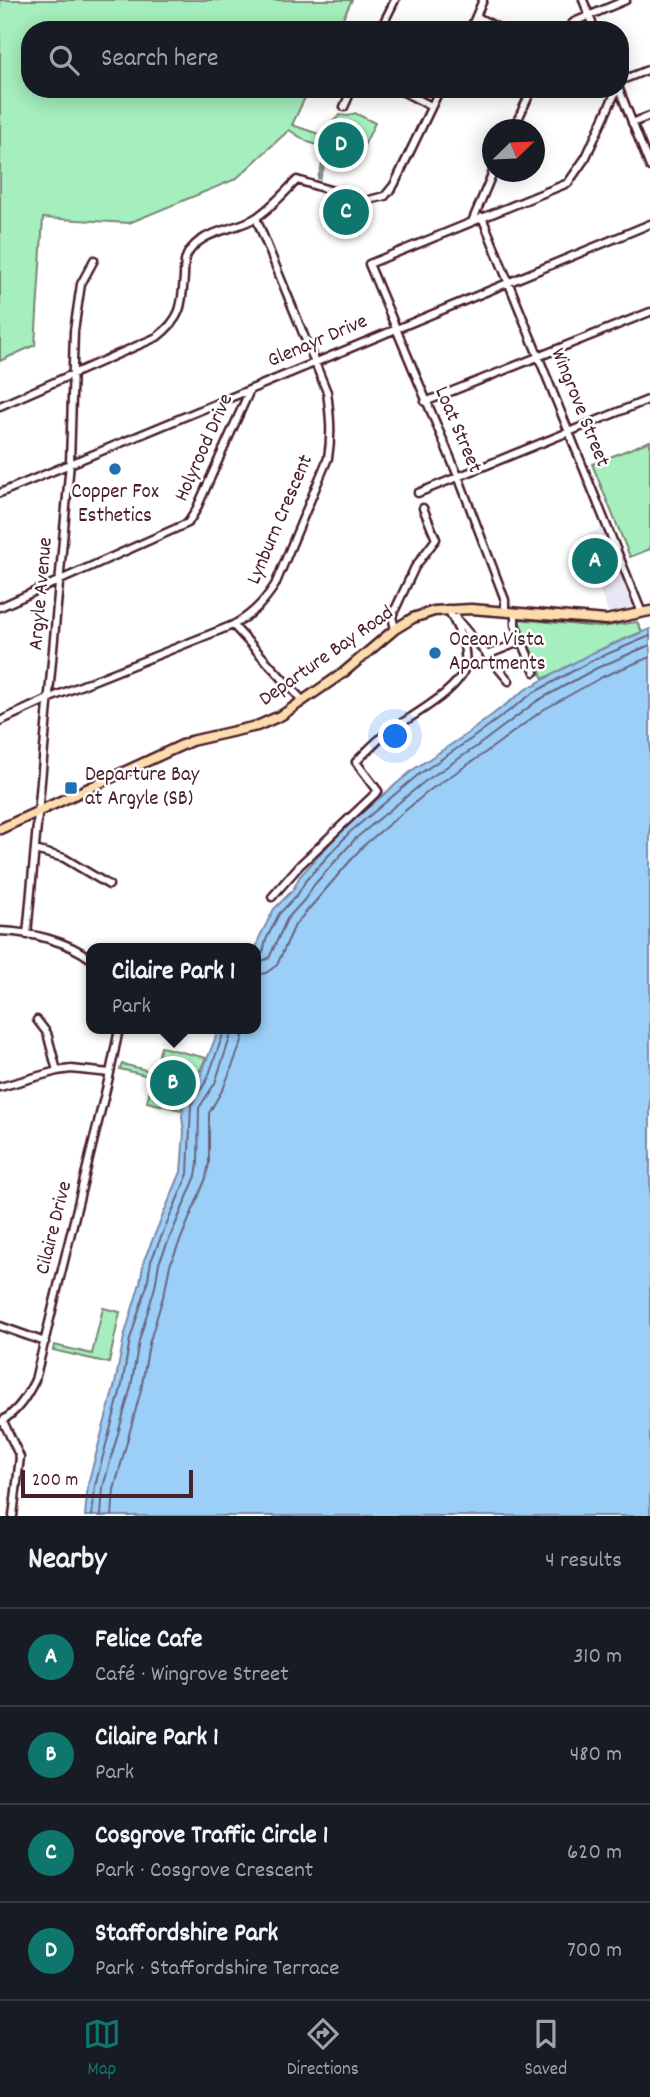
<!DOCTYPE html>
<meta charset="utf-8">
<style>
:root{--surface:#171b24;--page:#20242c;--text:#f1f3f6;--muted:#9ea1a6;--line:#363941;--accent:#0f766e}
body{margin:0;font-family:Dekko,sans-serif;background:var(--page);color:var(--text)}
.compass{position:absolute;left:482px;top:119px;width:63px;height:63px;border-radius:50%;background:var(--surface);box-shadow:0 4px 18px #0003;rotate:67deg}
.scale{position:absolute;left:21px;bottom:18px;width:172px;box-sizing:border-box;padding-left:7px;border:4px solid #4a1f2b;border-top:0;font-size:19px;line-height:24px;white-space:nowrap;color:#4a1f2b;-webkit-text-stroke:5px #fff;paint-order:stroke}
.you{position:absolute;left:396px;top:737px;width:24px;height:24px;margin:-18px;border:5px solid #fff;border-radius:50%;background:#1a73e8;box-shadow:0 0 0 10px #1a73e833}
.badge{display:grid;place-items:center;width:46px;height:46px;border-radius:50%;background:var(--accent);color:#fff;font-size:23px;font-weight:700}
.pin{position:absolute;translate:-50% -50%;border:4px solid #fff;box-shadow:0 2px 7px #0006}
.popup{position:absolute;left:86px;top:943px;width:175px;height:91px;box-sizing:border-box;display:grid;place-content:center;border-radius:14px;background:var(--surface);filter:drop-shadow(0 2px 5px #0005);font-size:23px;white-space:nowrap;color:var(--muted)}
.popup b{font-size:26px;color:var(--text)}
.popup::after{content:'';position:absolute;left:50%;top:100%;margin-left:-14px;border:14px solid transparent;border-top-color:var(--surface)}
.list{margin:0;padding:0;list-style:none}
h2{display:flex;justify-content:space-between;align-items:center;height:91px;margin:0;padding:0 28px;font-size:30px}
h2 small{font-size:23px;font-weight:400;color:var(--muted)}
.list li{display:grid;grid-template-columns:46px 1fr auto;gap:21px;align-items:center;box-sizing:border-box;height:98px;padding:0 28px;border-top:2px solid var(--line)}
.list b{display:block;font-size:26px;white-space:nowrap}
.list p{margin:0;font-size:23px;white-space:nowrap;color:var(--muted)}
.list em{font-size:23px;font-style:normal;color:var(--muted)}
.icon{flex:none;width:38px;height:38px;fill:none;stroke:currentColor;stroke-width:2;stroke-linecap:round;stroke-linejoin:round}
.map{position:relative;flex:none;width:650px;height:1516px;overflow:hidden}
.search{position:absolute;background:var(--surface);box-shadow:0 4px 18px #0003;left:21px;right:21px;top:21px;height:77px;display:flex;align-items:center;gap:18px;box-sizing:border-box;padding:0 24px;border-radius:28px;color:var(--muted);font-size:26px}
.sheet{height:483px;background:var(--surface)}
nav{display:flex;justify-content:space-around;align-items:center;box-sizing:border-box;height:98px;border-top:2px solid var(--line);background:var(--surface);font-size:19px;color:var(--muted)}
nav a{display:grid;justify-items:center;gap:4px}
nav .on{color:var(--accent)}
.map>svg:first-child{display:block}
.built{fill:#ebe6f5}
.green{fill:#a5eebd;stroke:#788674;stroke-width:2}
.water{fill:#9bcff8;stroke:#7b89a6;stroke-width:2}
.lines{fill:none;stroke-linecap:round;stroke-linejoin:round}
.shore{stroke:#6a657d;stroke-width:2}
.minor-casing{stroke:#4a1f2b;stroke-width:11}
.major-casing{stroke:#4a1f2b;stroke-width:13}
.minor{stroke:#fff;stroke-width:6}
.major{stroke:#fcdcac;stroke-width:8}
.poi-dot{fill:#1f6fb2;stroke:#fff;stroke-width:2.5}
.labels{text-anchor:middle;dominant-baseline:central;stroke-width:5;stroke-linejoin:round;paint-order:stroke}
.street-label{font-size:21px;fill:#4a1f2b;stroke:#fff}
.poi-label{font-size:21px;fill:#4a1f2b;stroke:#fff;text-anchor:start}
</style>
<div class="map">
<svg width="650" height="1516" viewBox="0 0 650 1516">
<rect width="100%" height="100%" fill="#fff"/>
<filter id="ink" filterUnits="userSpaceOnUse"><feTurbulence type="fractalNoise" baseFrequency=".0143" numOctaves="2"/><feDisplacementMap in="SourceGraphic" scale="14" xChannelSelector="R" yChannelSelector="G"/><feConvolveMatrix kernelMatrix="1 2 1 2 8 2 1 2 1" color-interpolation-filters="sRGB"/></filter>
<g filter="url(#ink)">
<path class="built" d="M603,528l31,81 -25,5 -30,-76z"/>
<path class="green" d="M0,0h352l-15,30h-307v59h279l-17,36 27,9 21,-19 8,1 7,-3 20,10 -17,35 -28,-9 -10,30 -2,-1 9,-30 -19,-6 -19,-12 -53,49 -107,44 -86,-5 -8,127 -35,16z
M650,441v108l-20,8 -38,-93z
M518,619l82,8 37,-5 5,10 -34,14 -65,33z
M161,1047l45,11 -25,52 -34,-8 6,-25 -33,-8 2,-5 32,8z
M103,1308l17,4 -11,51 -56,-13 1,-5 38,9z"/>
<path class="water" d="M650,629v887h-565l3,-32 27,-100 9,-47 16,-54 4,-23 37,-88 3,-40 -2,-15 2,-16 16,-24 19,-48h36v-77l4,-14 15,-29 19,-19 7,-14 45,-49 69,-58 53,-35 62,-47 8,-2v-2l53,-29z"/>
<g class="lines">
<path class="shore" d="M255,955l8,-3 3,-12 13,-26 19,-20 8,-14 44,-48 68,-57 53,-36 62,-46 60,-33 57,-24
M255,964l14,-6 18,-39 18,-20 9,-14 42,-47 68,-56 52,-35 61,-46 60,-33 53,-23
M255,975l11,-2 11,-8 18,-40 68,-79 67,-56 52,-35 61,-45 59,-33 48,-20
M92,1516l3,-30 27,-101 8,-46 17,-54 4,-24 37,-87 3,-69 16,-25 18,-51
M101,1516l2,-29 28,-100 8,-46 16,-54 4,-24 37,-87 2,-13 1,-55 16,-25 18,-54
M112,1516l2,-26 27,-100 8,-46 16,-54 5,-25 36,-87 3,-15v-50l15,-26 18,-46 2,-12"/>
<defs>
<path id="minor" d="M583,0l12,30
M477,17l25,13
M380,30l15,-30
M470,30l13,-30
M565,30l9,-8 52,-22
M620,83l2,-3 28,-11
M398,89l33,17
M619,89l31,78
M344,107l8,-18
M632,123l18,-7
M513,130l19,-41
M482,217l160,396
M472,222l21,-50
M425,402l225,-90
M0,406l157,-69c25,-19 25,-32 27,-61 0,-8 0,-15 3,-21 14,-26 49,-24 70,-38 15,-10 28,-25 40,-37l68,21 20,-5 9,-11 46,-96
M0,493l650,-269
M418,493l232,-94
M0,607l188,-84 8,-13 54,-120
M505,612v-12l-47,-124 -89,-212 199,-81 18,-26 31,-68
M515,612v13l20,47
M456,618l53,63
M233,625l70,76
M395,629l-3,-13 23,-49 21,-28 -13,-31
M487,655l35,-14
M0,721l50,-23 183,-73c19,-10 30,-22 42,-40l53,-127c4,-23 2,-43 -1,-66l-71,-174
M35,850l29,8 45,27
M272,897l28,-32 78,-74 -22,-29c10,-10 20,-21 32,-30 20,-14 73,-42 77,-66 3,-21 -8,-39 -17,-57
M0,931c29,1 68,10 91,28
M27,935l43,-472 4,-132 7,-47 13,-24
M37,1020l10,13 10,38
M0,1087l57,-16 14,-2 39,4
M0,1326l45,16
M3,1421l17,36 -7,59
M0,1422c17,-10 26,-24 35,-42l75,-307 9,-44"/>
<path id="major" d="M0,829l191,-88 66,-15 25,-11 61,-42 52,-44 18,-11 21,-7 37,-2 135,11 44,-9"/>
</defs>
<use href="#minor" class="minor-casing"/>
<use href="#major" class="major-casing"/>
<use href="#minor" class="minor"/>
<use href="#major" class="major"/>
</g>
</g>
<g class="poi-dot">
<circle cx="115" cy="469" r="7"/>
<circle cx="435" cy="653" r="7"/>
<rect x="64" y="781" width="14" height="14" rx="3.5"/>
</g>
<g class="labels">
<g class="street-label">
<text transform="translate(318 342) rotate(-23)">Glenayr Drive</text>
<text transform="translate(579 408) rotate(68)">Wingrove Street</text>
<text transform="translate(457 430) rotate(67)">Loat Street</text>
<text transform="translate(205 448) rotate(-66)">Holyrood Drive</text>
<text transform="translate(281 520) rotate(-67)">Lynburn Crescent</text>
<text transform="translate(42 594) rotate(-85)">Argyle Avenue</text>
<text transform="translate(327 657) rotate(-35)">Departure Bay Road</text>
<text transform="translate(55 1228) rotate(-76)">Cilaire Drive</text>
</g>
<g class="poi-label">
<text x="115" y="493" text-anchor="middle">Copper Fox<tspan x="115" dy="24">Esthetics</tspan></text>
<text x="449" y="641">Ocean Vista<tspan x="449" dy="24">Apartments</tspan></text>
<text x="85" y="776">Departure Bay<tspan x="85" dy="24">at Argyle (SB)</tspan></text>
</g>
</g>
</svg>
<svg class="compass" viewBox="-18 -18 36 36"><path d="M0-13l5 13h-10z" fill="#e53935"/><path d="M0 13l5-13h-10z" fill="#9ea1a6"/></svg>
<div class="scale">200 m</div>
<div class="you"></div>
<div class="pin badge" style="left:595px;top:561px">A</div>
<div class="pin badge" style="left:173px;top:1083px">B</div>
<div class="popup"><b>Cilaire Park 1</b>Park</div>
<div class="pin badge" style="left:346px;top:212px">C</div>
<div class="pin badge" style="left:341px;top:145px">D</div>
<div class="search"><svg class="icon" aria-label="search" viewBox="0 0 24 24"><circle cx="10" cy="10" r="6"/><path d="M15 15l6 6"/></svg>Search here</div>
</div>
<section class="sheet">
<h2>Nearby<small>4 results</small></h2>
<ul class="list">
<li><span class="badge">A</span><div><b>Felice Cafe</b><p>Café · Wingrove Street</p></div><em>310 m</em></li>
<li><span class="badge">B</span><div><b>Cilaire Park 1</b><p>Park</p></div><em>480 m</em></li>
<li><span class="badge">C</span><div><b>Cosgrove Traffic Circle 1</b><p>Park · Cosgrove Crescent</p></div><em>620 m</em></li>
<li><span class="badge">D</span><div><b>Staffordshire Park</b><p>Park · Staffordshire Terrace</p></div><em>700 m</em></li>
</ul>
</section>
<nav>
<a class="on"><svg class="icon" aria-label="map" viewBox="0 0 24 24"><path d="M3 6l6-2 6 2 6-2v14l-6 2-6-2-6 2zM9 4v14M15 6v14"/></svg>Map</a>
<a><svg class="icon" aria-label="directions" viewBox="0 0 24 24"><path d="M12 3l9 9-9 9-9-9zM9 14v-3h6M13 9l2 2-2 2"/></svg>Directions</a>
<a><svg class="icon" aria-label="saved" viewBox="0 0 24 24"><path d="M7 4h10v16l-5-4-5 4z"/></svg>Saved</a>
</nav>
